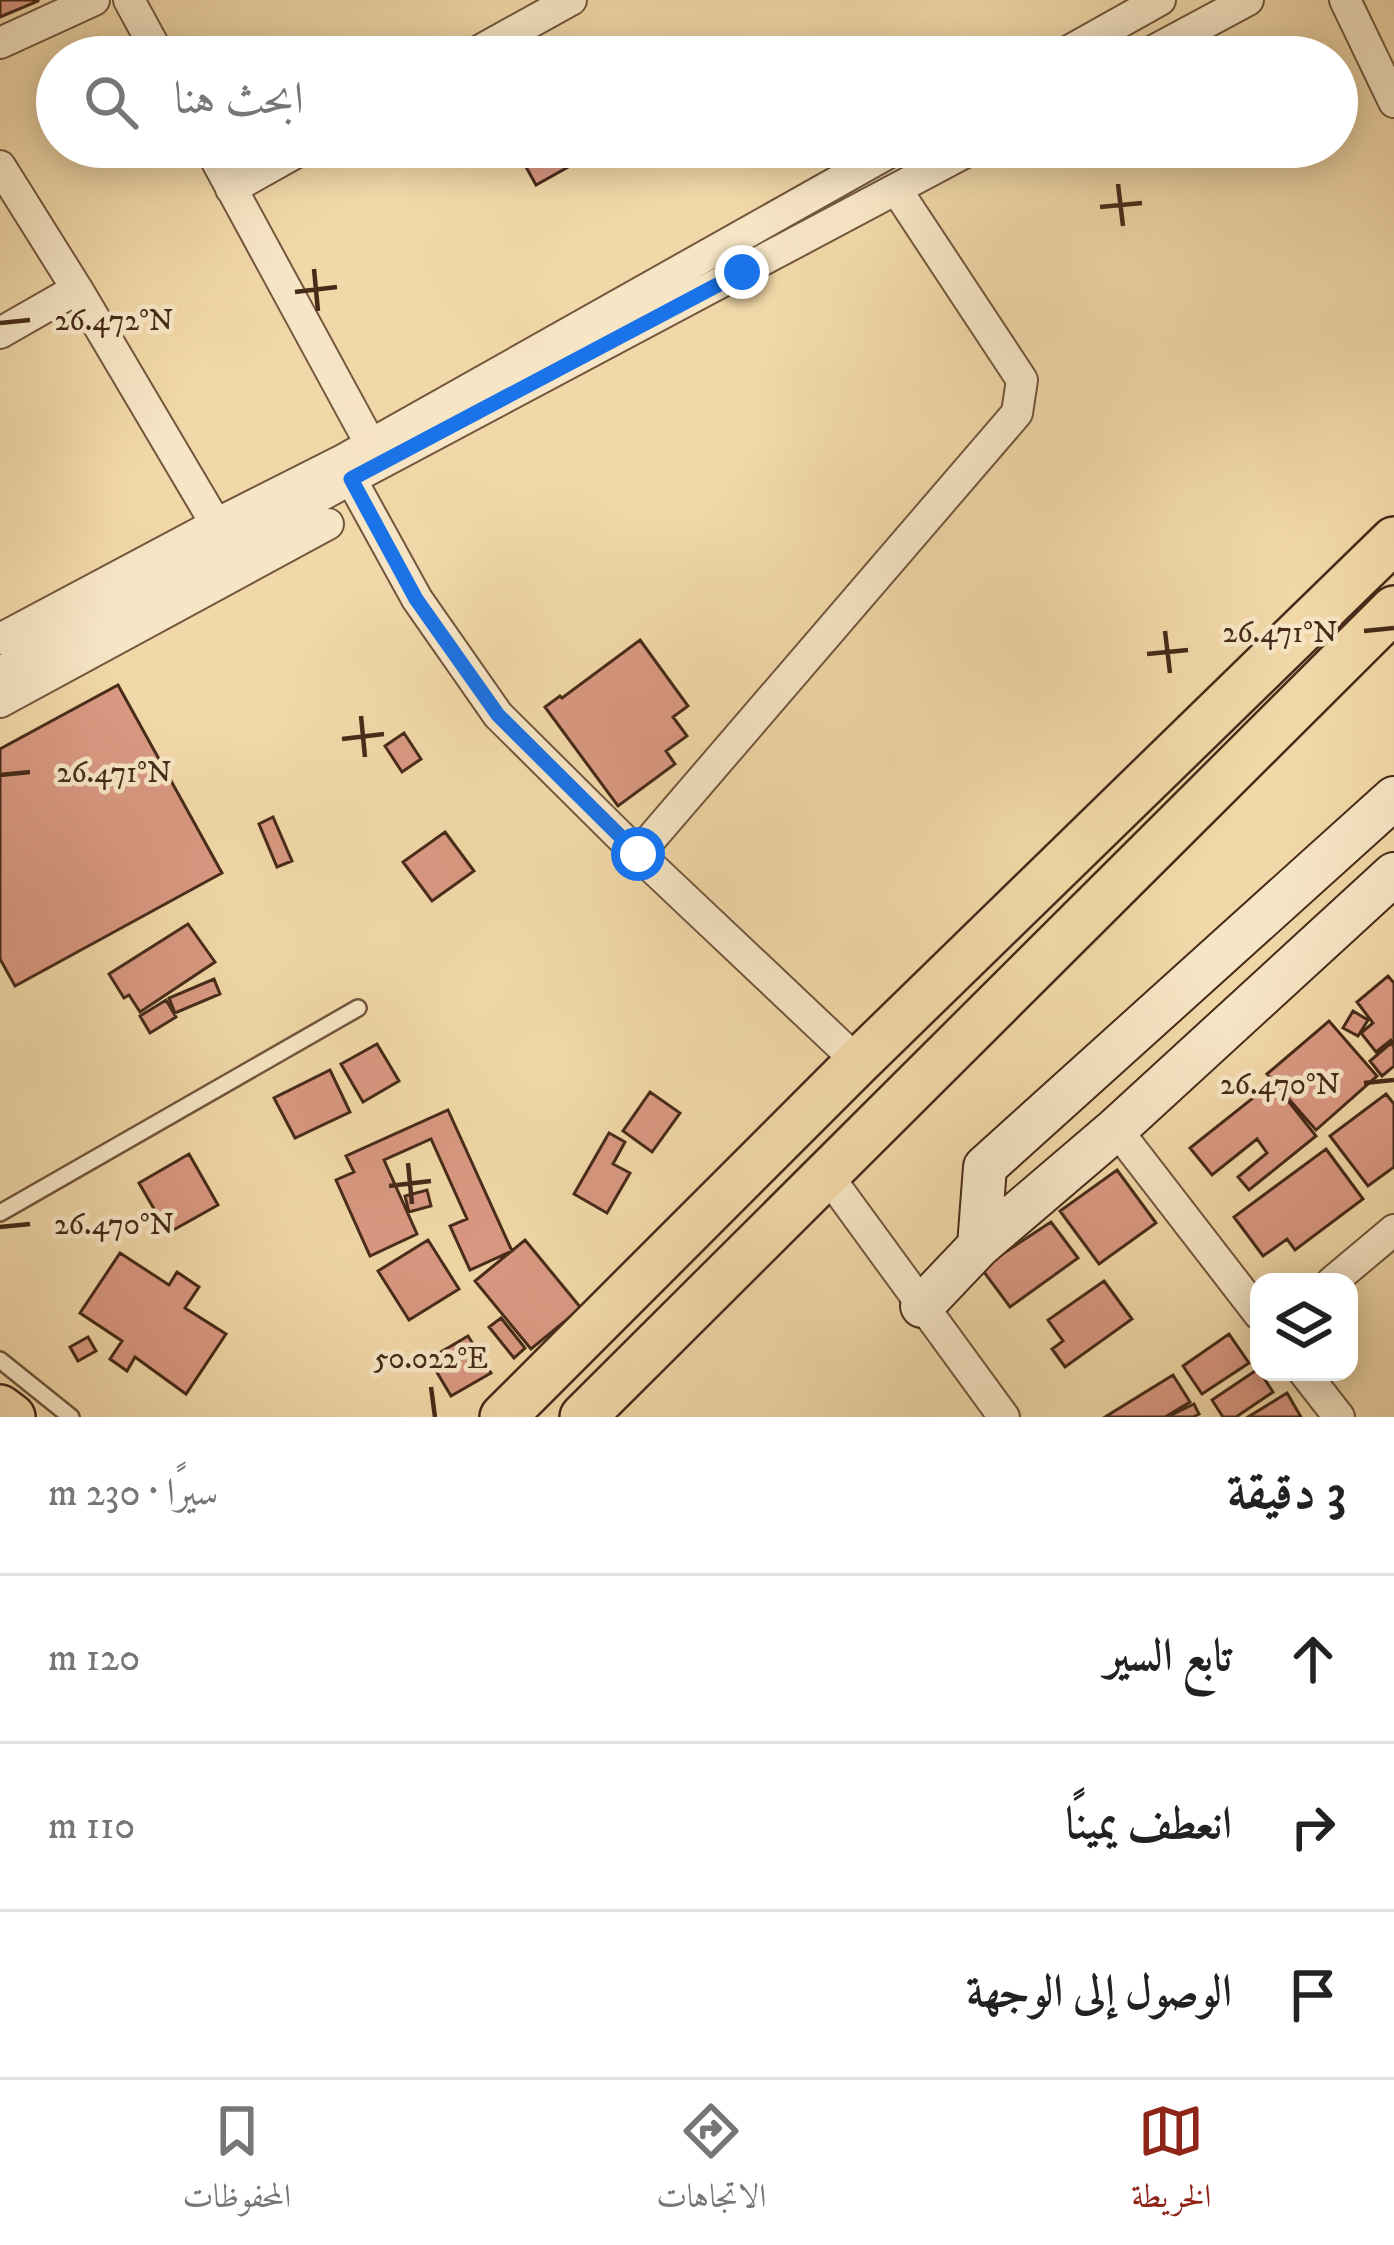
<!DOCTYPE html>
<html lang="ar">
<meta charset="utf-8">
<style>
:root{--surface:#fff;--page:#f6f6f6;--text:#222;--muted:#767676;--line:#e0e0e0;--accent:#8f2418}
body{margin:0;font-family:"IM FELL DW Pica",Amiri,serif;background:var(--page);color:var(--text);direction:rtl}
.controls{position:absolute;right:36px;bottom:36px;display:grid;overflow:hidden;border-radius:24px;box-shadow:0 6px 30px #0003}
.controls button{width:108px;height:108px;display:grid;place-items:center;padding:0;border:0;border-bottom:3px solid var(--line);background:var(--surface);color:var(--text);font:60px sans-serif}
.stop{position:absolute;width:36px;height:36px;margin:-27px;border:9px solid #1a73e8;border-radius:50%;background:#fff}
.stop.end{background:#1a73e8;border-color:#fff;box-shadow:0 3px 12px #0008}
.list{margin:0;padding:0;list-style:none}
h2{display:flex;justify-content:space-between;align-items:center;height:156px;margin:0;padding:0 48px;font-size:51px}
h2 small{font-size:39px;font-weight:400;color:var(--muted)}
.list li{display:grid;grid-template-columns:78px 1fr auto;gap:36px;align-items:center;box-sizing:border-box;height:168px;padding:0 48px;border-top:3px solid var(--line)}
.list b{display:block;font-size:45px;white-space:nowrap}
.list em{font-size:39px;font-style:normal;color:var(--muted)}
.icon{flex:none;width:66px;height:66px;fill:none;stroke:currentColor;stroke-width:2;stroke-linecap:round;stroke-linejoin:round}
.map{position:relative;flex:none;width:1394px;height:1417px;overflow:hidden;direction:ltr}
.search{position:absolute;background:var(--surface);box-shadow:0 6px 30px #0003;left:36px;right:36px;top:36px;height:132px;display:flex;align-items:center;gap:30px;box-sizing:border-box;padding:0 42px;border-radius:66px;color:var(--muted);font-size:45px}
.sheet{height:660px;background:var(--surface)}
nav{display:flex;justify-content:space-around;align-items:center;box-sizing:border-box;height:168px;border-top:3px solid var(--line);background:var(--surface);font-size:33px;color:var(--muted)}
nav a{display:grid;justify-items:center;gap:6px}
nav .on{color:var(--accent)}
.map>svg:first-child{display:block}
.building{fill:#da9983;stroke:#472b19;stroke-width:3}
.lines{fill:none;stroke-linecap:round;stroke-linejoin:round}
.lane-casing{stroke:#72563d;stroke-width:20}
.street-casing{stroke:#72563d;stroke-width:34}
.secondary-casing{stroke:#472b19;stroke-width:46}
.primary-casing{stroke:#472b19;stroke-width:50}
.lane{stroke:#f7e6c6;stroke-width:15}
.street{stroke:#f7e6c6;stroke-width:30}
.secondary{stroke:#f7e6c6;stroke-width:42}
.primary{stroke:#f2d8a8;stroke-width:45}
.route{stroke:#1a73e8;stroke-width:15}
.ticks{fill:none;stroke:#472b19;stroke-width:4.5}
.ticks-label{font-size:30px;text-anchor:middle;fill:#472b19;stroke:#f7e6c6;stroke-width:9;stroke-linejoin:round;paint-order:stroke}
</style>
<div class="map">
<svg width="1394" height="1417" viewBox="0 0 1394 1417">
<rect width="100%" height="100%" fill="#f2d8a8"/>
<filter id="stains"><feTurbulence type="fractalNoise" baseFrequency=".00167" numOctaves="4"/><feColorMatrix values="0 0 0 0 .2 0 0 0 0 .09 0 0 0 0 .02 0 0 0 .5 -.17"/></filter>
<radialGradient id="worn" r=".72"><stop offset=".6" stop-color="#630" stop-opacity="0"/><stop offset="1" stop-color="#630" stop-opacity=".3"/></radialGradient>
<path class="building" d="M0,0h38v1l-38,16z
M545,41l9,16h-38z
M515,147h89l-68,38z
M640,640l48,66 -15,11 14,19 -21,15 9,13 -57,42 -73,-99 15,-11 2,2z
M118,685l104,188 -207,113 -15,-27v-210z
M404,733l17,26 -19,13 -17,-26z
M273,817l19,44 -15,6 -18,-43z
M445,832l29,39 -42,30 -29,-39z
M188,924l27,38 -75,50 -11,-17 -5,3 -15,-24z
M1388,976l6,7v60l-3,-3 -15,12 -15,-19 12,-10 -16,-21z
M214,979l6,15 -45,19 -6,-15z
M166,1000l10,17 -26,16 -10,-17z
M1353,1011l15,9 -10,16 -15,-8z
M1329,1021l48,55 -61,54 -49,-56z
M1391,1043l3,4v19l-12,10 -12,-15z
M377,1044l22,37 -36,21 -22,-38z
M330,1070l20,42 -55,26 -21,-40z
M1273,1082l43,54 -67,54 -11,-13 29,-24 -10,-14 -45,36 -22,-27z
M650,1092l30,21 -28,39 -29,-21z
M1386,1094l8,10v63l-26,19 -38,-50z
M448,1110l64,141 -42,19 -20,-44 17,-7 -36,-80 -47,21 33,74 -47,22 -34,-76 18,-8 -8,-16z
M609,1133l16,9 -12,22 17,9 -23,40 -33,-19z
M1326,1149l37,50 -68,51 -8,-11 -24,17 -29,-39z
M189,1154l29,51 -50,28 -29,-50z
M1117,1170l39,53 -57,41 -39,-53z
M427,1190l4,16 -22,6 -4,-16z
M1051,1222l27,36 -68,49 -29,-39z
M428,1240l31,49 -50,31 -31,-49z
M525,1240l56,68 -50,41 -56,-68z
M120,1253l49,32 8,-13 22,15 -14,21 41,26 -40,60 -51,-37 -8,14 -17,-12 12,-18 -42,-28z
M1104,1281l28,38 -67,48 -13,-18 11,-8 -15,-21z
M501,1318l24,30 -11,10 -25,-31z
M1229,1334l20,29 -47,31 -19,-28z
M468,1336l23,37 -40,23 -22,-37z
M88,1337l8,14 -18,10 -8,-14z
M1258,1369l15,23 -37,25h-13l-11,-17z
M1173,1375l17,27 -25,15h-60z
M1287,1393l14,24h-53z
M1194,1404l5,10 -6,3h-26z"/>
<g class="lines">
<defs>
<path id="lane" d="M0,1213l358,-205
M0,1360l71,57"/>
<path id="street" d="M129,0l31,57
M1345,0l49,102
M0,43l94,-43
M468,57l103,-57
M1058,57l102,-57
M1142,57l106,-57
M209,147l162,298
M0,166l77,123 139,235
M231,189l75,-42
M0,333l77,-44
M341,461l76,138 81,116 140,139 220,208
M0,639l216,-115 125,-63 558,-314
M0,672l351,-193 624,-332
M0,702l328,-178
M638,854l379,-441 5,-33 -126,-191
M1116,1129l143,185
M828,1176l176,241
M1332,1282l62,-52
M1304,1372l35,45"/>
<path id="secondary" d="M979,1246l6,-79 409,-369
M922,1306l57,-60 137,-117 278,-255"/>
<path id="primary" d="M0,1408l12,9
M503,1417l355,-355 536,-522
M583,1417l811,-808"/>
</defs>
<use href="#lane" class="lane-casing"/>
<use href="#street" class="street-casing"/>
<use href="#secondary" class="secondary-casing"/>
<use href="#primary" class="primary-casing"/>
<use href="#lane" class="lane"/>
<use href="#street" class="street"/>
<use href="#secondary" class="secondary"/>
<use href="#primary" class="primary"/>
</g>
<g class="lines">
<path class="route" d="M638,854l-140,-139 -82,-116 -65,-120 391,-207"/>
</g>
<path class="ticks" d="M1118,184l5,42M1100,207l42,-4M314,269l4,42M295,292l42,-5M0,323l30,-3M1165,631l5,42M1364,631l30,-3M1147,654l41,-4M361,716l4,41M342,739l42,-5M0,775l30,-3M1364,1083l30,-3M408,1163l4,41M389,1186l42,-5M0,1227l30,-3M431,1387l4,30"/>
<g class="ticks-label">
<text x="114" y="330">26.472°N</text>
<text x="1280" y="642">26.471°N</text>
<text x="114" y="782">26.471°N</text>
<text x="1280" y="1094">26.470°N</text>
<text x="114" y="1234">26.470°N</text>
<text x="431" y="1368">50.022°E</text>
</g>
<rect width="100%" height="100%" filter="url(#stains)"/>
<rect width="100%" height="100%" fill="url(#worn)"/>
</svg>
<div class="controls">
<button><svg class="icon" aria-label="layers" viewBox="0 0 24 24"><path d="M12 4l9 5-9 5-9-5zM3 14l9 5 9-5"/></svg></button>
</div>
<div class="stop" style="left:638px;top:854px"></div>
<div class="stop end" style="left:742px;top:272px"></div>
<div class="search"><svg class="icon" aria-label="search" viewBox="0 0 24 24"><circle cx="10" cy="10" r="6"/><path d="M15 15l6 6"/></svg>ابحث هنا</div>
</div>
<section class="sheet">
<h2>3 دقيقة<small>سيرًا · 230 m</small></h2>
<ul class="list">
<li><svg class="icon" aria-label="ahead" viewBox="0 0 24 24"><path d="M12 20V5M6 11l6-6 6 6"/></svg><div><b>تابع السير</b></div><em>120 m</em></li>
<li><svg class="icon" aria-label="right" viewBox="0 0 24 24"><path d="M7 20v-9h11M14 6l5 5-5 5"/></svg><div><b>انعطف يمينًا</b></div><em>110 m</em></li>
<li><svg class="icon" aria-label="arrive" viewBox="0 0 24 24"><path d="M6 21V4h12l-3 4 3 4H6"/></svg><div><b>الوصول إلى الوجهة</b></div></li>
</ul>
</section>
<nav>
<a class="on"><svg class="icon" aria-label="map" viewBox="0 0 24 24"><path d="M3 6l6-2 6 2 6-2v14l-6 2-6-2-6 2zM9 4v14M15 6v14"/></svg>الخريطة</a>
<a><svg class="icon" aria-label="directions" viewBox="0 0 24 24"><path d="M12 3l9 9-9 9-9-9zM9 14v-3h6M13 9l2 2-2 2"/></svg>الاتجاهات</a>
<a><svg class="icon" aria-label="saved" viewBox="0 0 24 24"><path d="M7 4h10v16l-5-4-5 4z"/></svg>المحفوظات</a>
</nav>
